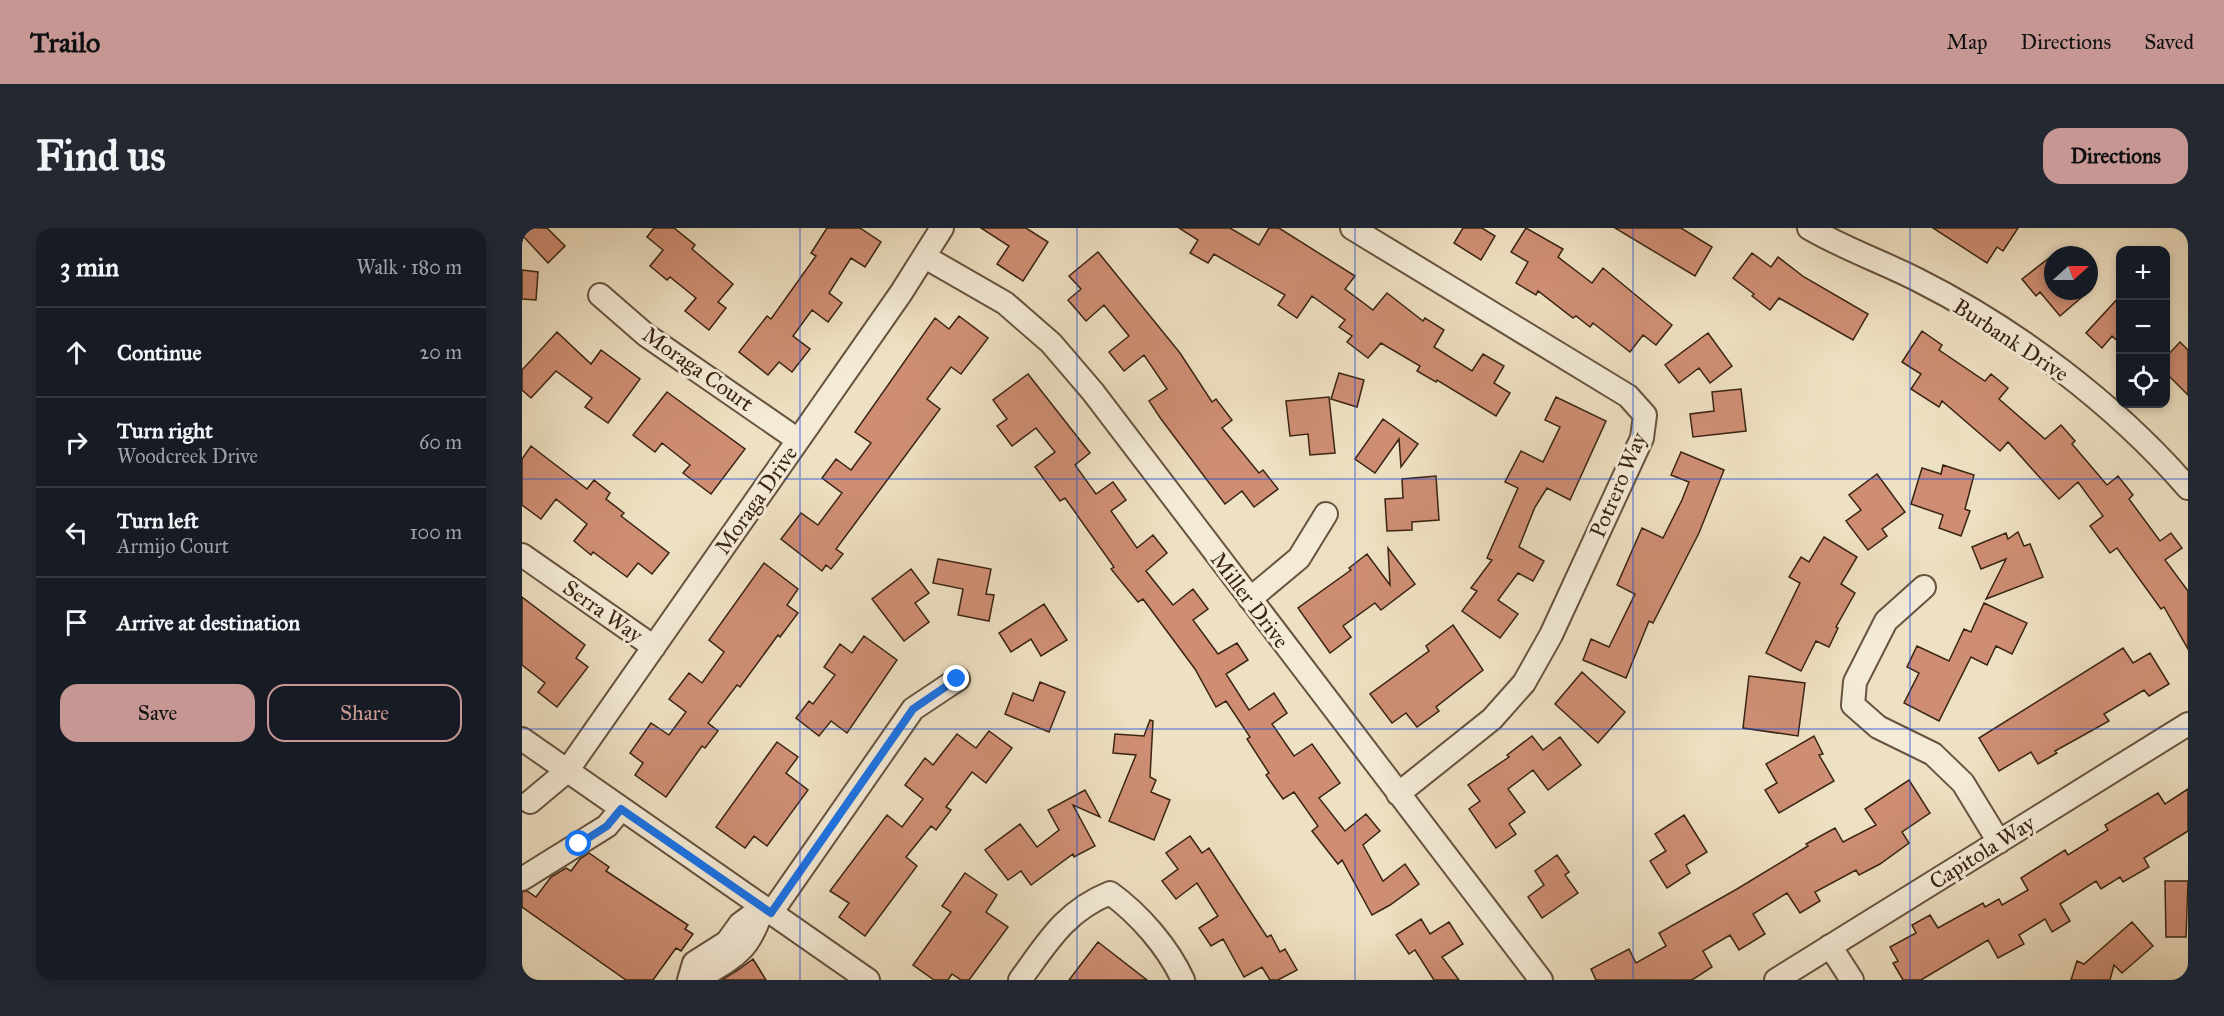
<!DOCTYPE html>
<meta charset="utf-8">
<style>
:root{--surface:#171b24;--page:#242831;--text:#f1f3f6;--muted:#9ea1a6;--line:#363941;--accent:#c59692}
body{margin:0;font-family:"IM FELL Great Primer",serif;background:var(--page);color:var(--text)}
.controls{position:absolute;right:18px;top:18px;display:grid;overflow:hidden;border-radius:12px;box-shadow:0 3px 9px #0003}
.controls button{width:54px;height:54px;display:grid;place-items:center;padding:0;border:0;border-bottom:2px solid var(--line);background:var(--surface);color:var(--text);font:30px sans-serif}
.compass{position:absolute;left:1522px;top:18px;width:54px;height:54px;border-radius:50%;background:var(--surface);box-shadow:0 3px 9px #0003;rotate:69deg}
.stop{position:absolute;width:18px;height:18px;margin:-14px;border:4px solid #1a73e8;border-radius:50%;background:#fff}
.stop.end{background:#1a73e8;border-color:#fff;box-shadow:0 2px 6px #0008}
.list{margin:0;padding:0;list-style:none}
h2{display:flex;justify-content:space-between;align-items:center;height:78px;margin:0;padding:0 24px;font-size:26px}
h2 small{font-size:20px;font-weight:400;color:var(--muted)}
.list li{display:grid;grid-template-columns:39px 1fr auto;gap:18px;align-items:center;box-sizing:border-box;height:90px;padding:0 24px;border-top:2px solid var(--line)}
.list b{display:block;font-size:22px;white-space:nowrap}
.list p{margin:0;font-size:20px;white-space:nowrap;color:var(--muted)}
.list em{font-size:20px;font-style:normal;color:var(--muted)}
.actions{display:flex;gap:12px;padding:18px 24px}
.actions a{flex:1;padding:14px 0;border:2px solid var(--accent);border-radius:18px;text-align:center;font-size:21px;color:var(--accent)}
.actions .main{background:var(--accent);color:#111}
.icon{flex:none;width:33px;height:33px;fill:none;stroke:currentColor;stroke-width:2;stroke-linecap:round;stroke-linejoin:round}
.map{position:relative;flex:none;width:1666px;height:752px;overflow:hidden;border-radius:18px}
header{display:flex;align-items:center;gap:36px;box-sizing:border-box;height:84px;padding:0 30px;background:var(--accent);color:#111}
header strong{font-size:28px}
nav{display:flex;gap:33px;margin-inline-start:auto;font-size:21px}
.intro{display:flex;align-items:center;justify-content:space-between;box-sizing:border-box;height:144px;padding:0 36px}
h1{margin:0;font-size:42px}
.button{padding:15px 27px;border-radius:18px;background:var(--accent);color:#111;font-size:21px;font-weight:700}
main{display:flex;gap:36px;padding:0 36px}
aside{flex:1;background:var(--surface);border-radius:18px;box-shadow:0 3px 9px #0003}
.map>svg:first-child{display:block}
.building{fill:#cf8e74;stroke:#3a2413;stroke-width:1.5}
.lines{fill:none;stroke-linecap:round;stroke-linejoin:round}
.minor-casing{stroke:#67533f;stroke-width:26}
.minor{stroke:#f4ebd7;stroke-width:22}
.route{stroke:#1a73e8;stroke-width:8}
.grid{fill:none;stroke:#1d4ed8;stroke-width:1.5;stroke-opacity:0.55}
.labels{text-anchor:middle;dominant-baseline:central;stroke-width:6;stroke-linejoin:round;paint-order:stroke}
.street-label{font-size:22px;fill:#3a2413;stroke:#f4ebd7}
</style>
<header>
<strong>Trailo</strong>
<nav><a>Map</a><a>Directions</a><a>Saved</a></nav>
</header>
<div class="intro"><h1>Find us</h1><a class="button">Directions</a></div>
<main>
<aside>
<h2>3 min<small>Walk · 180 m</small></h2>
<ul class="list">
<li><svg class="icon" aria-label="ahead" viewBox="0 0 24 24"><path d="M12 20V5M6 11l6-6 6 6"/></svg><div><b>Continue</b></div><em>20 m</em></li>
<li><svg class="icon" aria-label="right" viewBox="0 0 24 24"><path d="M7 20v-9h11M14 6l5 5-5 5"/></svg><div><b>Turn right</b><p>Woodcreek Drive</p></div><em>60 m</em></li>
<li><svg class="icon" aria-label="left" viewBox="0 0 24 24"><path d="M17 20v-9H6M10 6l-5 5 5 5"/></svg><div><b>Turn left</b><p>Armijo Court</p></div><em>100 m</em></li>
<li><svg class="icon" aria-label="arrive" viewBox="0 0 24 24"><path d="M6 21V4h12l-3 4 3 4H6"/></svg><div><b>Arrive at destination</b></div></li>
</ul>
<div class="actions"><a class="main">Save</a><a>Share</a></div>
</aside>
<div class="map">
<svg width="1666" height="752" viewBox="0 0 1666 752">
<rect width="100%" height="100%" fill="#eee0c2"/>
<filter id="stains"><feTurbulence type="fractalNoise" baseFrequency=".00333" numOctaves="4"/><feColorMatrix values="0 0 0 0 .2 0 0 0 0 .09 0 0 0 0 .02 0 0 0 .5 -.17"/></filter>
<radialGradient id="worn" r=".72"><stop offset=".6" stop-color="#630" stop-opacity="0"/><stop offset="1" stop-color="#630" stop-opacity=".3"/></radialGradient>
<path class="building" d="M0,0h25l18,18 -17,17 -26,-28z
M132,0h20l21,17 -3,4 41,35 -15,18 8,6 -17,22 -24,-19 11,-13 -26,-21 -3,3 -17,-14 13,-16 -16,-13z
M305,0h33l21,14 -16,25 -14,-9 -22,35 13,10 -14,19 -16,-12 -19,26 17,13 -18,23 -13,-10 -11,13 -29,-23 28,-36 4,3 45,-63 -5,-3z
M459,0h45l22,14 -25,39 -26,-17 12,-18z
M657,0h51l29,17 10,-17h10l76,48 -10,13 28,21 14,-17 36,28 2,-3 19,12 -10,17 38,24 11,-17 21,12 -10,17 16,10 -14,23 -59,-36 -1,2 -19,-11 3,-5 -39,-23 -13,15 -21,-16 5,-6 -13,-9 6,-7 -33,-24 -15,22 -19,-13 7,-10 -71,-41 -6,9 -18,-10 8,-13z
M941,0h19l13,8 -14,24 -27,-17z
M1004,0l37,21 -5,8 34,26 11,-15 69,57 -16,20 -13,-10 -13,17 -37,-29 -3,4 -14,-11 -3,2 -35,-27 -2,4 -20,-12 12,-21 -17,-10z
M1093,0h66l31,19 -17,29z
M1411,0h85l-15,23 -6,-4 -10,16z
M576,24l82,101 32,49 4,-3 16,21 -10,8 37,45 4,-3 15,19 -24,18 -12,-16 -17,13 -64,-85 -12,-18 18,-12 -23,-34 -20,16 -15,-19 20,-16 -25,-31 -18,16 -18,-21 13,-11 -12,-13z
M1230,25l19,14 7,-10 26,20 64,37 -15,26 -74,-42 -9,12 -18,-14 2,-2 -21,-16z
M1531,27v36h36l-29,25 -20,-24 -4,4 -14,-17z
M0,42l16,2 -2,28 -14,-1z
M1599,67v49l-9,-8 -10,12 -16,-15z
M437,88l29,22 -27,36 -10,-7 -24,32 13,10 -104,140 7,5 -12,15 -5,-4 -4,6 -41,-32 20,-26 17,12 24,-32 -20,-15 14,-19 15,11 20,-27 -16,-11 80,-114 14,11z
M1400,103l20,14 -3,5 46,31 6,-7 17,14 -9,11 46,40 16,-14 14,16 -3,3 35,41 11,-9 15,19 -4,4 31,42 11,-8 11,15 -17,12 23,31v58l-24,-42 -3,2 -44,-61 -7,5 -20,-27 13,-10 -25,-34 -19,17 -51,-57 -8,9 -58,-50 -3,6 -28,-18 10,-15 -19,-12z
M35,104l34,32 10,-14 39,29 -32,44 -23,-16 7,-9 -36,-27 -25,27 -9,-8v-20z
M1186,105l24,33 -22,17 -11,-15 -20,15 -14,-18z
M1658,114l8,8v45l-22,-22v-16z
M817,145l25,7 -7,27 -26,-8z
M506,146l62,79 -15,12 21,29 17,-12 13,18 -15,11 26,37 16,-13 14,18 -21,18 27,34 20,-16 15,20 -15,11 25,34 19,-11 11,17 -22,14 23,36 25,-17 13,20 -15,11 22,32 18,-12 28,39 -21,15 26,33 21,-17 14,17 -17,14 20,36 22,-17 14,20 -29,21 -18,10 -30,-55 -4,4 -26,-33 6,-5 -24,-34 -11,7 -17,-24 3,-2 -22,-34 3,-2 -24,-36 -10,6 -21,-38 -52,-70 -5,3 -27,-33 3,-2 -49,-69 -5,3 -25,-34 20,-15 -19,-24 -24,18 -15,-20 10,-7 -14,-19z
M1219,161l5,42 -53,6 -3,-23 24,-3 -2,-19z
M145,164l78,57 -34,45 -28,-21 7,-8 -28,-22 -7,9 -22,-17z
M807,169l6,56 -25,2 -2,-21 -18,2 -4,-35z
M1034,169l50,24 -36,79 -23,-12 -12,19 -16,40 25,14 -11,20 -15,-8 -20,27 20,14 -18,24 -38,-27 15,-20 -6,-3 21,-28 -5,-2 31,-70 -13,-6 16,-31 22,11 17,-35 -15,-7z
M861,191l35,25 -17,23 -2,-28 -24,34 -20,-14z
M9,218l56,43 7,-9 16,13 -4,6 18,14 -3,3 48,37 -17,21 -14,-11 -11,14 -34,-25 -2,3 -17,-14 13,-17 -31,-25 -15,20 -19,-14v-46z
M1159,224l43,18 -25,63 -46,90 -4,-2 -23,57 -43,-18 8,-21 18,8 26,-53 -18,-9 25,-57 21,10 19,-38 7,-18 -18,-7z
M1421,237l31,10 -9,34 5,2 -9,25 -22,-8 4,-13 -32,-11 11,-36 19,6z
M1355,246l28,38 -23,17 5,7 -19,14 -22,-29 15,-11 -12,-15z
M914,248l3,44 -27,2v8l-25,1 -2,-32 18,-1 -1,-19z
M1496,304l6,14 6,-2 13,33 -57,22 20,-40 -25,10 -9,-22 34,-14 2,6z
M1302,309l33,20 -16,27 14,9 -19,34 2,1 -9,19 -13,-6 -15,30 -35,-18 34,-70 -11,-6 12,-20 8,5z
M866,320l27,36 -34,26 -6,-7 -32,23 8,11 -21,16 -32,-45 53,-38 -2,-2 18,-14 23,31z
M416,331l53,10 -5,25 8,1 -5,26 -31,-6 5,-26 -30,-6z
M242,335l34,26 -11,16 11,8 -18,24 -2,-2 -38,52 -3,-2 -29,38 10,8 -13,17 -3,-2 -36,51 -31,-22 8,-12 -13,-10 21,-30 18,12 17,-23 -17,-13 20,-26 13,10 22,-31 -15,-12z
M389,341l18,24 -14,10 14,19 -25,19 -32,-42z
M0,369l63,48 -9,13 12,9 -31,40 -19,-15 7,-9 -23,-18z
M1462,375l43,20 -15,31 -16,-8 -9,19 -16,-8 -32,64 -35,-18 15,-30 -12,-6 10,-21 32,15 15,-32 7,3z
M522,376l23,36 -26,16 -10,-17 -20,13 -12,-19z
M931,397l30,45 -47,37 3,4 -22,16 -11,-14 -14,10 -22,-29 59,-43 -3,-5z
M342,408l33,24 -50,73 -16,-12 -12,15 -23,-18 13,-17 4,3 22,-29 -11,-8 16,-23 12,9z
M1601,420l10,15 17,-10 19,31 -20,12 -5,-6 -40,24 5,7 -54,30 2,2 -19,11 -7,-12 -32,19 -20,-33z
M1060,444l43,40 -27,31 -43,-39z
M1227,448l56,7 -7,53 -55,-8z
M518,454l25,10 -16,40 -44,-18 8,-21 20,8z
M628,492l3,1 -3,56 6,3 -5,12 19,8 -16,40 -45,-19 27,-66 -23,-2 2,-19 29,2z
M467,503l23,17 -26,35 -14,-11 -26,35 5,3 -15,20 -5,-4 -25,31 11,9 -52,70 -26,-19 10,-14 -19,-12 57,-76 15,12 21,-28 -18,-14 20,-27 8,7 24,-31 19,14z
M1010,508l11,14 17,-13 21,28 -33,25 -15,-20 -25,19 17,23 -16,12 7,10 -20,14 -27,-39 11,-8 -12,-16 41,-28 -2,-2z
M1292,508l9,18 -4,1 15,26 -55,32 -14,-23 12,-7 -11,-19z
M255,514l21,15 -12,16 22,17 -41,56 -13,-10 -9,12 -29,-21z
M1387,552l21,33 -28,19 7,11 -29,21 -21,11 -3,-5 -41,22 5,9 -20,12 -13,-20 -34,21 12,20 -26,16 -9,-15 -27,16 9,16 -20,13h-96l-5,-11 38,-20 7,14 30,-17 -7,-13 78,-44 71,-43 -2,-2 29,-16 8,14 33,-17 -11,-16z
M1666,561v42l-44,27 5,9 -26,15 -3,-5 -19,12 -5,-8 -36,23 10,17 -18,11 -7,-13 -26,16 5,9 -26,14 -10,-18 -67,40h-18l-10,-17 5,-2 -8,-14 26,-14 -4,-8 18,-10 8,13 45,-25 2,4 14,-8 3,6 26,-15 -7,-12 44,-28 3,5 40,-25 -3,-5 53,-32 7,11z
M563,562l15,27 -27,-12 22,41 -21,11 -1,-3 -42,31 -10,-14 -13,9 -23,-30 35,-26 17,23 22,-17 -11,-20z
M1162,587l23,37 -21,13 4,8 -23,15 -17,-27 16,-10 -11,-17z
M668,608l12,17 7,-5 58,89 4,-2 9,17 5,-3 12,21 -19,10h-8l-8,-13 -18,10 -21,-38 -12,7 -12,-18 19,-12 -21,-33 -21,16 -14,-18 16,-12 -12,-16z
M67,625l20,14 -3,4 82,54 -3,4 8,5 -12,17 -5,-3 -23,32h-27l-104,-73v-15l5,-1 9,6 15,-20 15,-9 5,3 9,-12z
M1035,627l12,17 -4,3 13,18 -36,25 -14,-21 16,-12 -9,-14z
M443,645l32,22 -11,17 22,15 -39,53h-8l-9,-6 -4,6h-14l-21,-15 38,-53 -9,-6z
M1643,653h23l-2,56h-20z
M899,691l9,15 19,-12 14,22 -21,13 17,23h-25l-19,-30 -6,4 -13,-19z
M1610,694l21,24 -31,27 -8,-8 -4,15h-39l6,-19 7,3z
M576,714l49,38h-78z
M231,731l13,21h-44l16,-10z"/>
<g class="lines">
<defs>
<path id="minor" d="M830,0l276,168 17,19 -3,23 -91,197 -27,48 -32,36 -94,75
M1287,0c34,20 71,33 107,51 100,50 199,125 272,209
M403,29l80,46 46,40 42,49 448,588
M78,67l46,40 152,105
M0,327l132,92
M1402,359l-38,34 -31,61 -2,23 25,22 55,27 30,29 36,59
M728,371l49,-41 27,-44
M0,511l346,241
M8,574l37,-31 334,-478 41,-65
M0,651l85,-53 14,-17
M249,685l142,-204 45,-30
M1308,718l22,34
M167,752l5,-17 33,-21 13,-18 23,-17
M174,752c38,-23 53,-27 67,-73
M498,752c27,-37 45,-69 90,-87 29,21 58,54 73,87
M1254,752l412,-256"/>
</defs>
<use href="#minor" class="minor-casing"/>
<use href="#minor" class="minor"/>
</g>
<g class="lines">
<path class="route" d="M57,616l28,-18 14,-17 150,104 142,-204 44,-30"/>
</g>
<path class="grid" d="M278,0v752M555,0v752M833,0v752M1111,0v752M1388,0v752M0,251h1666M0,501h1666"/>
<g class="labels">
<g class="street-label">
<text transform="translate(1489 112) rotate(33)">Burbank Drive</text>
<text transform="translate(176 141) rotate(35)">Moraga Court</text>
<text transform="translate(1096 257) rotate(-67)">Potrero Way</text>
<text transform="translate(234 272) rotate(-55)">Moraga Drive</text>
<text transform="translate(728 372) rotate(53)">Miller Drive</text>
<text transform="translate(81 383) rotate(35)">Serra Way</text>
<text transform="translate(1460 624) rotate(-32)">Capitola Way</text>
</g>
</g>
<rect width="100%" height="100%" filter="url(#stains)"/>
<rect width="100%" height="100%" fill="url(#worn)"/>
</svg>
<div class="controls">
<button>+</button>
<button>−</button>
<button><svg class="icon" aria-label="locate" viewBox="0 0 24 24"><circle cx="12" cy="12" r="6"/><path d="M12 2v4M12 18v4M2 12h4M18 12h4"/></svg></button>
</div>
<svg class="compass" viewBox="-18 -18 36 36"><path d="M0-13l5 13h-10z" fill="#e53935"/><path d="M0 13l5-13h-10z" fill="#9ea1a6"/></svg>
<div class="stop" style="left:57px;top:616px"></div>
<div class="stop end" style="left:435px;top:451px"></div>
</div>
</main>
